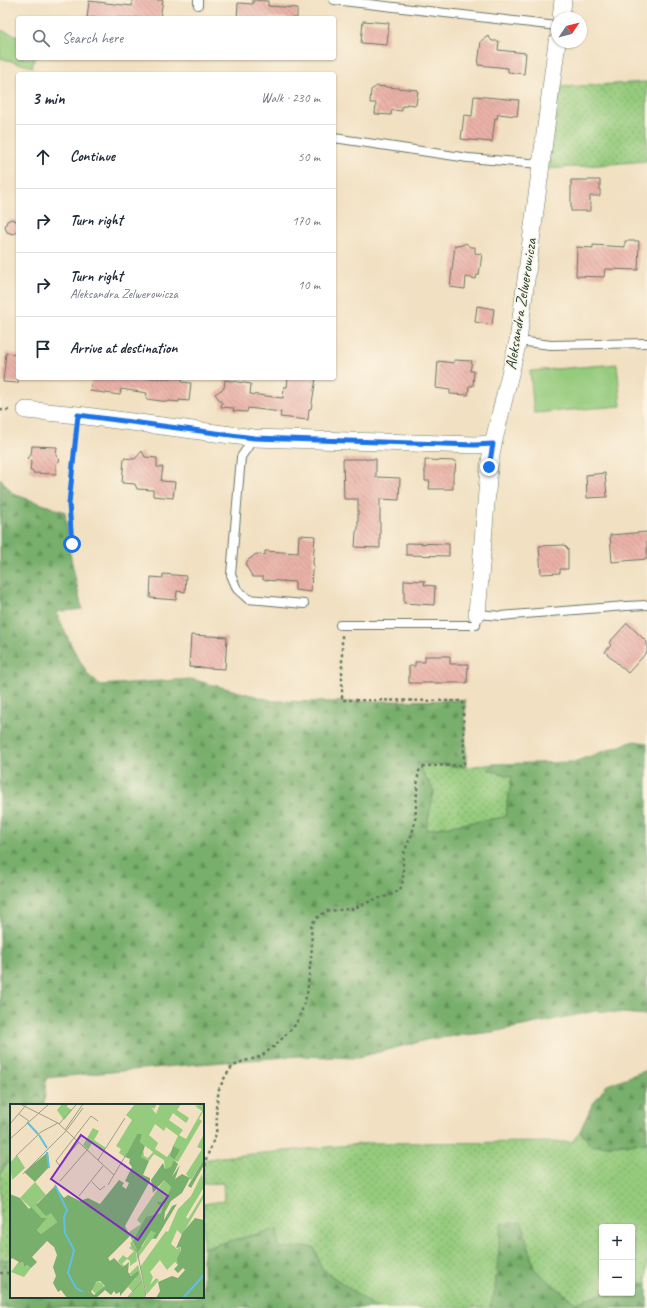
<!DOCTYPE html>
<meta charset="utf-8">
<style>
:root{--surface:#fff;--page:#f6f6f7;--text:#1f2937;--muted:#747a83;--line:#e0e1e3}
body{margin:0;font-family:Caveat,sans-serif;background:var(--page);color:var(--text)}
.controls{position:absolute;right:12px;bottom:12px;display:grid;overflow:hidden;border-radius:4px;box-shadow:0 1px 3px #0004}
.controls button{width:36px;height:36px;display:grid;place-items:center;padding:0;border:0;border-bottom:1px solid var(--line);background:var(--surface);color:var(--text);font:20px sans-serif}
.compass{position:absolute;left:551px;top:12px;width:36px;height:36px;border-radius:50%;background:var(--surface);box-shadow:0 1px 3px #0004;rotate:55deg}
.stop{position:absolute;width:12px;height:12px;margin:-9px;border:3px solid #1a73e8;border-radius:50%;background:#fff}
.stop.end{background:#1a73e8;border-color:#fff;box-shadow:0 1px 4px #0008}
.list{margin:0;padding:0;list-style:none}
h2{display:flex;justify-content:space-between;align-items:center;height:52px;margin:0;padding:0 16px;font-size:17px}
h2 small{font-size:13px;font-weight:400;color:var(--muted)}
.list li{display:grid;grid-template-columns:26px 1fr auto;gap:12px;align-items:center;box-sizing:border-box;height:64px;padding:0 16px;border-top:1px solid var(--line)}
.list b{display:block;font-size:15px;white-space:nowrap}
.list p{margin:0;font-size:13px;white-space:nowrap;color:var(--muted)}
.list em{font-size:13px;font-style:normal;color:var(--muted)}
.icon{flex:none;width:22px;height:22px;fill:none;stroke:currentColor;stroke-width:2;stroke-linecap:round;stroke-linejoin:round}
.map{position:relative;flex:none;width:647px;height:1308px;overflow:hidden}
.search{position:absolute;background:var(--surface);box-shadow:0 1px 3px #0004;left:16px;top:16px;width:320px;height:44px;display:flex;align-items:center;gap:10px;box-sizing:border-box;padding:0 14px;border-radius:4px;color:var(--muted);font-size:15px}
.panel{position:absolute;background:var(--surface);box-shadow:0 1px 3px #0004;left:16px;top:72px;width:320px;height:308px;border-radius:4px}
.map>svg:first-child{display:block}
.green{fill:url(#green-dots);stroke:#5a8458}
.forest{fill:url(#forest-firs);stroke:#4c7650}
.pitch{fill:#95cb7d;stroke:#5a8458}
.building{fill:url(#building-back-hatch)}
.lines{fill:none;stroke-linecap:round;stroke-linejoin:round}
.service-casing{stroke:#687665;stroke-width:10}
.minor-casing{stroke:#687665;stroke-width:18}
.path{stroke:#687665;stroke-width:2.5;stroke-dasharray:3 3;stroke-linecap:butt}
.service{stroke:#fff;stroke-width:8}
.minor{stroke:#fff;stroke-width:17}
.route{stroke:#1a73e8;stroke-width:5}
.labels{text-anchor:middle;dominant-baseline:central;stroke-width:3;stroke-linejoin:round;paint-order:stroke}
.street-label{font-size:16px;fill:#1f3d34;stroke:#fcf5e5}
.inset-river{fill:none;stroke:#61c0df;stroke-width:2}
.inset-road{fill:none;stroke:#9d9f89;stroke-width:1}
.view{fill:#7b2cbf;fill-opacity:0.15;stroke:#7b2cbf;stroke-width:2}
.inset-edge{fill:none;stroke:#1f3d34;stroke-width:2}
</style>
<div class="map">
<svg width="647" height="1308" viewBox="0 0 647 1308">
<defs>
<pattern id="green-dots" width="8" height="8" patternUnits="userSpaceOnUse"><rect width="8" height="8" fill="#95cb7d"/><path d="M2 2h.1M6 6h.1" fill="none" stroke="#79a667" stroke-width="1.8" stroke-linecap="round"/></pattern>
<pattern id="forest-firs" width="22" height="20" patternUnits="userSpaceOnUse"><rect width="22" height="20" fill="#78af6c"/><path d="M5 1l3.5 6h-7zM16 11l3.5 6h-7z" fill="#62905a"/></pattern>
<pattern id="building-back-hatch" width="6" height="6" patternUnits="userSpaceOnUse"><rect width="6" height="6" fill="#ebb2a9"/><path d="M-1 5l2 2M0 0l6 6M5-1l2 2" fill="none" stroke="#be928a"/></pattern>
</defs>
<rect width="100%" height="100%" fill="#fcf5e5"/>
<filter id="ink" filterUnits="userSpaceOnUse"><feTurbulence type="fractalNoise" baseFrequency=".025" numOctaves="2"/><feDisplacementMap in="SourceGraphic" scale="8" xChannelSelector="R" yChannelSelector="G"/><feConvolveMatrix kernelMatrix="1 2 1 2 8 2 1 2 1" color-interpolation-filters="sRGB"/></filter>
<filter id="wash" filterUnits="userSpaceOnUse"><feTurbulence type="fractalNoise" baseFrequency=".012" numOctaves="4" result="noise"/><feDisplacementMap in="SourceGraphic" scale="16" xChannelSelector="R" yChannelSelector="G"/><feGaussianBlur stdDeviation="0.9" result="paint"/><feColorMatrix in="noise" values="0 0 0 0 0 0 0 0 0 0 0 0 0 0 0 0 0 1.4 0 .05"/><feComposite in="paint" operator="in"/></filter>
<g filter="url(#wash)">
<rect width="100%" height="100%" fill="#f1e0c1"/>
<path class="green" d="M647,82v79l-98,8 12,-82z
M417,763l49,4 28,-3 -7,5 25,8 -7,40 -80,13 9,-39z
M580,1131l11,15 56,-3v140l-15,3v-59h-30v66h5l-32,10 -41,-34 -12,-47 -24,40 -3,29 -5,17h-113l-55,-39 -8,-22 -35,1 -2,-19 -74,19v-44l21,-3 -1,-18 -20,1v-24l18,-3 150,-14 201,-1z
M7,1163l4,1v96h-11v-85z"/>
<path class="forest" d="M0,478l13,16 52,18 4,37 13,60 -26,3 15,33 17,30 12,10 91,-6 83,22 54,1 137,-2 1,67 -49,-4 17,28 -8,39 79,-13 7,-40 -25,-8 7,-5 79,-2 61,-21 13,2v272l-51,-4 -103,21 -63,7 -74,19 -57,-2 -113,9 -140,13 -2,27h-33v55l-4,3 -7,12z
M647,1070v73l-56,3 -11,-15 12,-26 15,-20z
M522,1222l12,47 41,34 32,-10h25v-7l15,-3v25h-157l5,-17 6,-67z
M277,1229l2,19 35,-1 8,22 55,39h-377v-48h11v37h192v-49z"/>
<path class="pitch" d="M0,30l18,6v22h17l-3,9 -32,-9z
M617,364l4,42 -87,7 -4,-42z"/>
<g id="blocks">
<path class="building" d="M133,0h30l-3,18h-73l2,-17 43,5z
M253,0l15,1v5l29,2v10h-60l1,-15 15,1z
M363,21l26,2 -2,22 -26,-2z
M488,36l4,5h7l-1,9 28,3 -2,21 -16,-2v-4l-30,-3 3,-24z
M377,86l41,4 -2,15 -10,-1v2h-4v5l-10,-1 -1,5 -16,-1 1,-11h-6l1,-13z
M474,96l45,4 -2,16 -19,-2 -1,5 -2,-1 -3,24 -31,-3 3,-24 8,1z
M571,180h29v16h-10v15h-19z
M12,219l6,3v10l-5,2 -6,-2 -2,-5 2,-6z
M625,241h14l-1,29 -33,-1 -1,8 -28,-1 1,-29 16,1v-3l32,2z
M466,243l4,4h5v6l7,1 -3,21h-2l-1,4 -10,-2 -1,12 -15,-2 5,-42 5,1z
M477,306l17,3 -2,16 -17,-3z
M6,353l12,2v28l-15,-1z
M454,360l18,1 -2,10h4l-1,15h-4l-1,9 -18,-1v-4l-14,-2 2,-27 16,2z
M92,378h90v4l9,1 -2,18 -10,-1v2l-10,-1v1l-23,-3 1,-6 -26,-4 -1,6 -30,-4z
M288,378h28l-5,31h-2l-1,11 -28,-3 1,-5 -33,-4 -1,4 -14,-1 1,-3 -13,-1 1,-4 -7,-9 9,-6 1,-8 26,4 -1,10 33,4 1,-11h3z
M32,446l25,1 -1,9 4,4 -4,4v10l-23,-1v-2h-3l1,-9 -4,-4 4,-3z
M142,451l3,6 12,1v9h6l-2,14 14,1 -2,16 -20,-2v-6l-16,-1 -2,-5 -13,-1 2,-25 11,1z
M343,459h33v18l24,1 -1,22 -19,-1v49l-25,-1 1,-15 2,-3v-30h-14z
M425,460l31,1 -1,10 -2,2v16h-24l1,-8h-5z
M605,473l2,24 -20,1 -1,-23z
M647,532v27l-35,3 -2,-27z
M299,535l16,1 -2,26 1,7 -2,2 -1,21 -16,-2v-8l-32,-2v-3h-10l-7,-11 1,-5 9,-7 9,1v-4l33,2z
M406,543l43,1v12l-43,-1z
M564,545l4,4v20h-8v4l-19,1 -2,-28z
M163,574l23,2 -1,16 -8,-1 -1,9 -26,-2 1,-21 12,1z
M404,580l21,1 -1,4 11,1 -1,19 -30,-2z
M627,623l20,19v10l-19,21 -23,-21 6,-7 -2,-2z
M191,635l36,2 -2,32 -36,-2z
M425,656h25v8h18l-1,19h-58v-17h6v-4h10z"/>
</g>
</g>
<g filter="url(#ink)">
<use href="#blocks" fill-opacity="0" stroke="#687665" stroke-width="1"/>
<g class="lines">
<defs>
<path id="service" d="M334,0l223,26
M198,5v-5
M334,138l134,20 73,6
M518,341l33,4 96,-2
M254,438l-13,19 -10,118 6,14 11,10 56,5
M340,625h136l1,-11 24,2 125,-10 21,-1"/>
<path id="minor" d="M561,18l2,-18
M26,410l52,5 176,23 221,7 18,-1
M477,614l12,-147 4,-23 25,-103 39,-299"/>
</defs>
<use href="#service" class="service-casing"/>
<use href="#minor" class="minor-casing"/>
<path class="path" d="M0,410h10
M72,544l-3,-40 7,-73
M203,1184l3,-25 10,-25 1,-12 -1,-14 3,-19 6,-12 7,-10 9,-5 19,-5 16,-12 20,-21 6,-14 5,-16 5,-46 -1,-21 3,-6 5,-5 8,-5 25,-2 24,-10 12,-3 12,-6 3,-10v-25l9,-21 3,-12 3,-46 1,-5 6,-5 35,-1 4,-1 -1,-63 -121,-1v-65
M0,1273h11"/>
<use href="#service" class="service"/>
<use href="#minor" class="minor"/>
</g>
</g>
<g class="lines" filter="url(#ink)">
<path class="route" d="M72,544l-3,-40 9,-89 176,23 221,7 18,-1 -4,23"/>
</g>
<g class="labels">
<g class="street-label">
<text transform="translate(521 304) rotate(-81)">Aleksandra Zelwerowicza</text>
</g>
</g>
<g transform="translate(10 1104)">
<rect width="194" height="194" fill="#f1e0c1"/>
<path d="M52,0h6l-1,3 5,3 -8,10 -7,-10zM125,0h22l-3,5 -3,-2 5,7 4,-10h21l-4,6 12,8 -3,5 -13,-10 -4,7 14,10 -4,5 7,4 16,-28 -7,-5 9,-2v6l-5,9 3,2 -24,41 -4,-2 1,-13 -2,-1 5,-10 -12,-9 -2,4 -9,-7 -1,2 -5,9 9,8 -3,6 12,8 5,-7 2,9 -3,9 -6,1 -1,-9 -10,-6 -5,7 -8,-4 2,-8 1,7 4,2 5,-6 -13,-10 2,-8h-5l-12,23 -6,-4 2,-4 -5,-3 16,-26 -6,-5zM83,24l6,3 -5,9 12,8 -2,3 -12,-8 -4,7 -5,-5zM194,30v25l-13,21 -5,-6 16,-25 -5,-2zM7,51l8,13 -13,12 -2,-17zM192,70l2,13 -18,30 2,2 16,-26v4l-22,38 -5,-5 -6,14 6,5 4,-2 -3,18 -3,-3 -8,8 -7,-10 -10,12 3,5 -3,8 6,-7 3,2 -12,14 -7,-27 26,-36 2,1 10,-23 13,-13zM154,76l7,7 -6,14 -9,1 5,5 3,-5 -1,7 -2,4 -10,3 -18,24 9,7 9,-16 6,2 -3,4 2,2h-4l-15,20v-5l-7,-11 2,-2 -3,-9 12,-8 -4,-4 1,-2zM25,78l11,13 -9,8 14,9 6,10 -16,12 -4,-4 10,-12h-5l-22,-20zM122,141l4,7 1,9 -7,5v-5l-3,-2 -5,5 4,3h-3l-5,-6 5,-6 4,3 7,-7 -5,-3zM13,158l1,5 3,-2 4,3 -7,9 -13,-5 6,-8zM128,161l8,29 -3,4h-16l6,-6 -5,-5 8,-9 -7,-4zM82 184a6 6 0 1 1 12 0a6 6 0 1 1-12 0Z" fill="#95cb7d"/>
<path d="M127,30h5l-2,8 5,4 -4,11 8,4 -6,14 7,3v3l-25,45 5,10 -22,22 2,3 4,-3 9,9 6,-5 -1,10 3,4 7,-5 1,3 -19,22v-4l-4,2 -2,-3 -3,4 -6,-5 -9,8h-29l-6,-8 -3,2 -5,-9 3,-7 -3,-9 4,-12 -3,-8 -7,-6 -15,16 5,5 -6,6 -4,-3 -3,2 -1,-5 -6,2 2,-2 -7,-4 -2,3v-67l10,4 9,11 2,-2 11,11h5l-10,12 4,4 16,-12 -6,-9 -5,3 -10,-11 19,-19 9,12 4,-3 12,6 8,-3 12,6 19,-24 5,3 -2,3 4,3 3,-6 -4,-2 7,-14 -3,-4 1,-4 -5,-2zM90,177l5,5 -11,9 -3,-3 5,-10zM163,42l7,4 -6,10 4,4 -6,13 8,-12 -5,14 7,-5 8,4 -8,15 -11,8 -6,11 -1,8 8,-14 5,-2 -21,35 -3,-2 3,-4 -5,-2 -13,21 -5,-11 13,-24 15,-4 3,-10 -3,4 -5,-5 9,-1 6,-14 -7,-7 -11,13 -2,-13 12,-17 2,6 6,-2 3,-8 -4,-3zM38,48l1,15 -14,15 -11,-10zM194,55v6l-13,23 -3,-2zM185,114l9,2v78h-48l4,-7 -2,-9 14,-6 6,2 7,-8 -2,-2 -5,5 -4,-4 4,-4 -1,-6 4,-9v-3l-5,1 7,-16z" fill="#78af6c" fill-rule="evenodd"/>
<path class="inset-river" d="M17,18l11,12M29,31l8,13M37,48l2,16M45,81l12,25 -3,7 1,16 9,17 -6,23 8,15 7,4M173,194l21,-23"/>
<path class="inset-road" d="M10,0l38,19 56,52M9,10l10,7M0,20l17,-20M49,20l17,-19M55,26l18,-26M0,35l39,-35M6,52l25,-24 17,-9M54,55l15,-17M88,56l27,-42M50,62l-4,-5 35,-45 7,5M13,70l43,-43 17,-23M50,77l27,-31M82,78l8,8 5,-4M98,81l19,-32M69,92l24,-30M121,140l6,7 9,43 -2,4M117,194l15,-17"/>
<path class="view" d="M71,31l87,61 -30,44 -87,-61z"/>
<rect width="194" height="194" class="inset-edge"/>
</g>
</svg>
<div class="controls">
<button>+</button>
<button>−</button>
</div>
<svg class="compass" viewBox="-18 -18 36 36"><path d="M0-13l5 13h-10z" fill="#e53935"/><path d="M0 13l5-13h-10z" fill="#747a83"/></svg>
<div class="stop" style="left:72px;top:544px"></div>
<div class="stop end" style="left:489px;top:467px"></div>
<div class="search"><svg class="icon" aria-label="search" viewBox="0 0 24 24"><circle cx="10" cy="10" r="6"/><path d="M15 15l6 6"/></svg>Search here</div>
<section class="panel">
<h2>3 min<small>Walk · 230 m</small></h2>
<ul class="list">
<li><svg class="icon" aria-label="ahead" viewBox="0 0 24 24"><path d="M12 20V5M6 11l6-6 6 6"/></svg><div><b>Continue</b></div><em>50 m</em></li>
<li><svg class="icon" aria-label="right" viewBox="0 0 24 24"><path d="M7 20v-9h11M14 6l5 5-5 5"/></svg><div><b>Turn right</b></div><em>170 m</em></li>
<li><svg class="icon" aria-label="right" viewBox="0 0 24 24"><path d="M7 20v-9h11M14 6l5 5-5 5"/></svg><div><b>Turn right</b><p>Aleksandra Zelwerowicza</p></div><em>10 m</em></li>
<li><svg class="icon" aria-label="arrive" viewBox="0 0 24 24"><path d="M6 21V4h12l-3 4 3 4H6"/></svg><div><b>Arrive at destination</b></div></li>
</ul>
</section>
</div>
